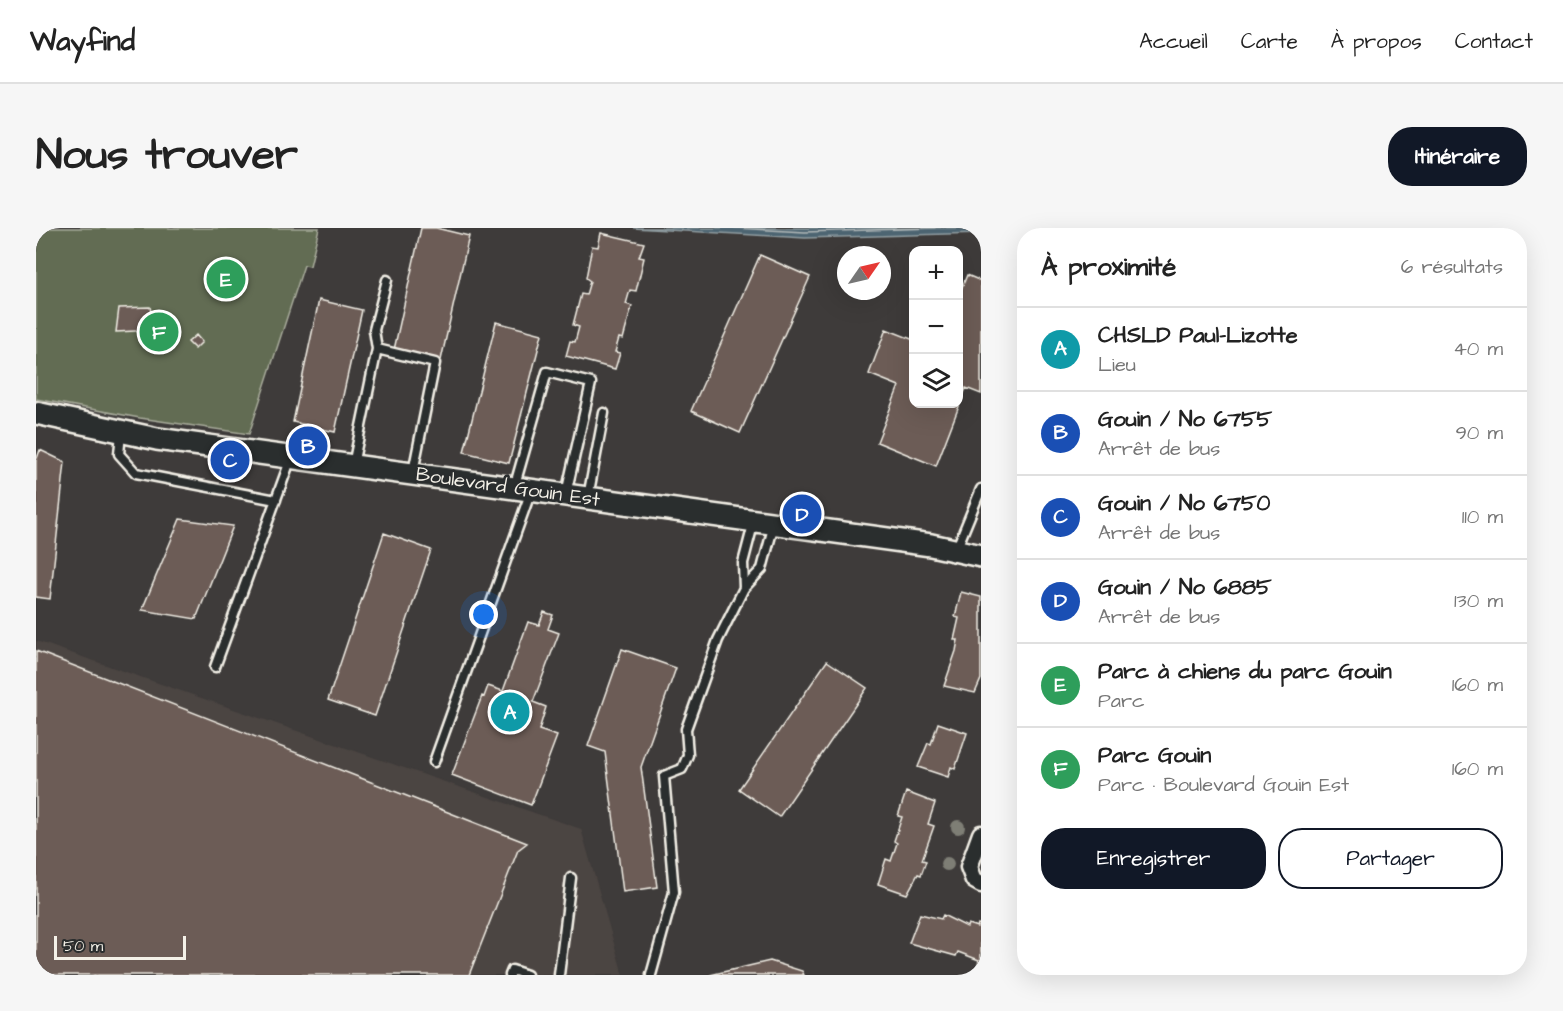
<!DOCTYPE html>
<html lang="fr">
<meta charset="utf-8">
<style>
:root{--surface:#fff;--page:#f6f6f6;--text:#222;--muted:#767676;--line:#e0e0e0;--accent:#111827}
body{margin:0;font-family:"Architects Daughter",sans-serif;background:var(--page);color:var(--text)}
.controls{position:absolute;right:18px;top:18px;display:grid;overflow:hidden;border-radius:12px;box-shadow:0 6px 24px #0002}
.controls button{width:54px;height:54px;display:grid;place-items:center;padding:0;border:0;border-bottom:2px solid var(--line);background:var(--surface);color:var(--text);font:30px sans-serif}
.compass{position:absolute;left:801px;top:18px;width:54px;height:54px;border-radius:50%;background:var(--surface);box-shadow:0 6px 24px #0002;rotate:56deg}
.scale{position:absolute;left:18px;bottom:15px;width:132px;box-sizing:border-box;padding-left:6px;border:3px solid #f4f1e8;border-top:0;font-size:16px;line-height:21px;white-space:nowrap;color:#f4f1e8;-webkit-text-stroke:4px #2a2d2e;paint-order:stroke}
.you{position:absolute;left:448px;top:387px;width:21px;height:21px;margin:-15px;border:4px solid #fff;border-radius:50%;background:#1a73e8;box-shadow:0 0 0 9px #1a73e833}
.badge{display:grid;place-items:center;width:39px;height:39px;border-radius:50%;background:var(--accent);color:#fff;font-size:20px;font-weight:700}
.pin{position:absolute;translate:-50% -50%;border:3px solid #fff;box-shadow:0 2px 6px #0006}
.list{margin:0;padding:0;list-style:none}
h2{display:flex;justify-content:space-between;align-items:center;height:78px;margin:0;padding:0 24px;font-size:26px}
h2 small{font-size:20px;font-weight:400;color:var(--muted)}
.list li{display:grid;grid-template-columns:39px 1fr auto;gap:18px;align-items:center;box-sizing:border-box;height:84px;padding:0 24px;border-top:2px solid var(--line)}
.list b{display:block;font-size:22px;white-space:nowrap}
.list p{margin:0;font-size:20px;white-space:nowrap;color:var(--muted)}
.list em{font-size:20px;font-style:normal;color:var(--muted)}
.actions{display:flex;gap:12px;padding:18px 24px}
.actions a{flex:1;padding:14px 0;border:2px solid var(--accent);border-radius:24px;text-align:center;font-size:21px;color:var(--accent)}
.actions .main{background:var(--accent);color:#fff}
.icon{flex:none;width:33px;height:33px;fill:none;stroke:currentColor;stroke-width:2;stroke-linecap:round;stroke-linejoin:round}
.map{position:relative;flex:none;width:945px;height:747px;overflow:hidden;border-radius:24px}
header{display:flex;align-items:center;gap:36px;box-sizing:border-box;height:84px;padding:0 30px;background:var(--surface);border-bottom:2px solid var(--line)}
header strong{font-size:28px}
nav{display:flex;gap:33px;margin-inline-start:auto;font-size:21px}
.intro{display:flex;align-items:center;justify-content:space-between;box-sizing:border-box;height:144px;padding:0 36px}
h1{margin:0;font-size:42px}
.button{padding:15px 27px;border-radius:24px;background:var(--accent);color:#fff;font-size:21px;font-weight:700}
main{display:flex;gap:36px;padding:0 36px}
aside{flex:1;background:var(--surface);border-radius:24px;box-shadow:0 6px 24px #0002}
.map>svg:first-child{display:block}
.built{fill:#4c4542}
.green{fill:#626c53;stroke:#abae9e;stroke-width:1.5}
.water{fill:#4e6572;stroke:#909da1;stroke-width:1.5}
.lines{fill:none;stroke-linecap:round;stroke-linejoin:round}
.shore{stroke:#b2b9b9;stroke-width:1.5}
.building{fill:#6c5b56;stroke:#f4f1e8;stroke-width:1.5}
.service-casing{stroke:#f4f1e8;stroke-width:13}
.minor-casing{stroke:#f4f1e8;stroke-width:21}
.tertiary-casing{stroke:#f4f1e8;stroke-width:26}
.service{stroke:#2a2d2e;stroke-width:8}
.minor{stroke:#2a2d2e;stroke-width:16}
.tertiary{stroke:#2a2d2e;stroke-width:21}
.tree{fill:#7e7e75}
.labels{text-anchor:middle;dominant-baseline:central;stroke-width:5;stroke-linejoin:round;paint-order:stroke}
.street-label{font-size:20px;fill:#f4f1e8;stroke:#2a2d2e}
</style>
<header>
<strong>Wayfind</strong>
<nav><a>Accueil</a><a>Carte</a><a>À propos</a><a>Contact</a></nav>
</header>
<div class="intro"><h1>Nous trouver</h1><a class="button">Itinéraire</a></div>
<main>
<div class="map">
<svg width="945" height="747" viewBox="0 0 945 747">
<rect width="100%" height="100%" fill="#3e3b3a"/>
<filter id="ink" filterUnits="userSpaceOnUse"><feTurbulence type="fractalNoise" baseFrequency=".0167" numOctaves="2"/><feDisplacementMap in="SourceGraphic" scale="12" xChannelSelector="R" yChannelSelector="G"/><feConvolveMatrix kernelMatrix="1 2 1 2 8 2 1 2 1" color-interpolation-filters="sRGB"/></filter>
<g filter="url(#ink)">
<path class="built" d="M0,413l545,188 42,146h-587z"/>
<path class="green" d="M0,0h283l-9,38 -6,-1 -55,169 -109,-16 -104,-19z"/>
<path class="water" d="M597,0h348v5l-176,5z"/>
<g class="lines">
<path class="shore" d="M699,0l70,4 130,-4"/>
</g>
<path class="building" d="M385,0h15l33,8 -28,124 -47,-10z
M565,5l43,10 -5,14 5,1 -8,33 -6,-1 -4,14 6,2 -9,33 -4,-1 -4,14 5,1 -5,16 -49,-13 4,-15 5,1 4,-15 -6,-2 8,-31 5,1 4,-14 -4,-3 6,-32 6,1z
M724,27l50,22 -70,156 -49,-22z
M931,47l14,6v113l-15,-6 -30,78 -59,-24 22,-56 -30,-12 17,-45 28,11v64h44v-107z
M283,72l43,10 -27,122 -42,-10z
M114,79l5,23 -39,2 3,-24z
M460,94l46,12 -33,129 -45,-11z
M160,107l6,7 -7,7 -7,-7z
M4,222l25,12 -15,137 -14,-2v-136z
M144,291l53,7 -37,93 -54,-9z
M348,305l47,17 -56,166 -47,-16z
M925,364l20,5v82l-6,14 -31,-7 12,-35 2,-11h-4l5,-22 -4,-1z
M508,384l9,3 -5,14 11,4 -26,69 13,5 -7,23 18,6 -26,69 -79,-30 30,-79 2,1 4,-11 15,5 25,-69 11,3z
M586,421l54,19 -35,99 16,120 -34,5 -18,-140 -17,-6z
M0,423l491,192 -9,7 -49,125h-433z
M791,433l40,27 -88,129 -40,-28z
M902,495l29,10 -12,36 -4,-2 -3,10 -30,-10 10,-24 3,1z
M870,564l29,11 -7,21 6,2 -12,34 4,1 -5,14 -3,-1 -11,20 -29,-10 8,-25 5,2 6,-18 -3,-2 8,-24 -4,-1z
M884,686l21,5 2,-4 24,12 1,-3 9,3 1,-3 3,1v40l-3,-1 1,-4 -21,-8 -2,4 -47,-13z
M734,733l32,10 2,4h-94z"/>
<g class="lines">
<defs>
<path id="service" d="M341,121l-3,-19 13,-50
M85,205l-2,21 17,19 140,27
M317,237l24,-116 58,14 -22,109
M478,260l33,-116 44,11 -25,111
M552,269l16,-84
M920,322l25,-61
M708,360l-1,-25 11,-42
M179,439l76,-209
M398,534l97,-271
M474,747l2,-5 15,5
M523,747l12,-97
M615,747l23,-83 -10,-116 18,-7 6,-14 -2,-26 32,-89 26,-52 18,-19 12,-45"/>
<path id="minor" d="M945,606l-12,33 5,13 7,4"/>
<path id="tertiary" d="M0,185l121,26 774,106 50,11"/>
</defs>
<use href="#service" class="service-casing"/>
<use href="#minor" class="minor-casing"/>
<use href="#tertiary" class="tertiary-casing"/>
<use href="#service" class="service"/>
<use href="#minor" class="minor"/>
<use href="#tertiary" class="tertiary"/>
</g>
<g class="tree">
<circle cx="922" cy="599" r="7"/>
<circle cx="911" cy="636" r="7"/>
</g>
</g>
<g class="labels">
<g class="street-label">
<text transform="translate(472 259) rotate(8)">Boulevard Gouin Est</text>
</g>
</g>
</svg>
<div class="controls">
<button>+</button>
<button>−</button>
<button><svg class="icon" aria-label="layers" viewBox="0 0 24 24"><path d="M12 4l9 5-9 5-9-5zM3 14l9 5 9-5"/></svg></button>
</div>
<svg class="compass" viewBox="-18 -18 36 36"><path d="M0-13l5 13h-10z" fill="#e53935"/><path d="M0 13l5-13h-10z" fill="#767676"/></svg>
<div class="scale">50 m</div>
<div class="you"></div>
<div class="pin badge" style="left:474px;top:484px;background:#0f9aa8">A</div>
<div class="pin badge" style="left:272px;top:218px;background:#1a4fb4">B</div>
<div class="pin badge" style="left:194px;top:232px;background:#1a4fb4">C</div>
<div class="pin badge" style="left:766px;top:286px;background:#1a4fb4">D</div>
<div class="pin badge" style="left:190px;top:51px;background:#2e9e5b">E</div>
<div class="pin badge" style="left:123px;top:104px;background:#2e9e5b">F</div>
</div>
<aside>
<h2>À proximité<small>6 résultats</small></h2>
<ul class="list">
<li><span class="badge" style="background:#0f9aa8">A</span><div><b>CHSLD Paul-Lizotte</b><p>Lieu</p></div><em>40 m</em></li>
<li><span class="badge" style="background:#1a4fb4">B</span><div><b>Gouin / No 6755</b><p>Arrêt de bus</p></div><em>90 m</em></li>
<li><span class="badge" style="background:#1a4fb4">C</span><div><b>Gouin / No 6750</b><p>Arrêt de bus</p></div><em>110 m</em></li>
<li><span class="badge" style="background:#1a4fb4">D</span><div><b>Gouin / No 6885</b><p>Arrêt de bus</p></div><em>130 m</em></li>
<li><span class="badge" style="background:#2e9e5b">E</span><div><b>Parc à chiens du parc Gouin</b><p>Parc</p></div><em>160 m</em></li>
<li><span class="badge" style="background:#2e9e5b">F</span><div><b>Parc Gouin</b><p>Parc · Boulevard Gouin Est</p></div><em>160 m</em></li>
</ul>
<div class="actions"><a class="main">Enregistrer</a><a>Partager</a></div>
</aside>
</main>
